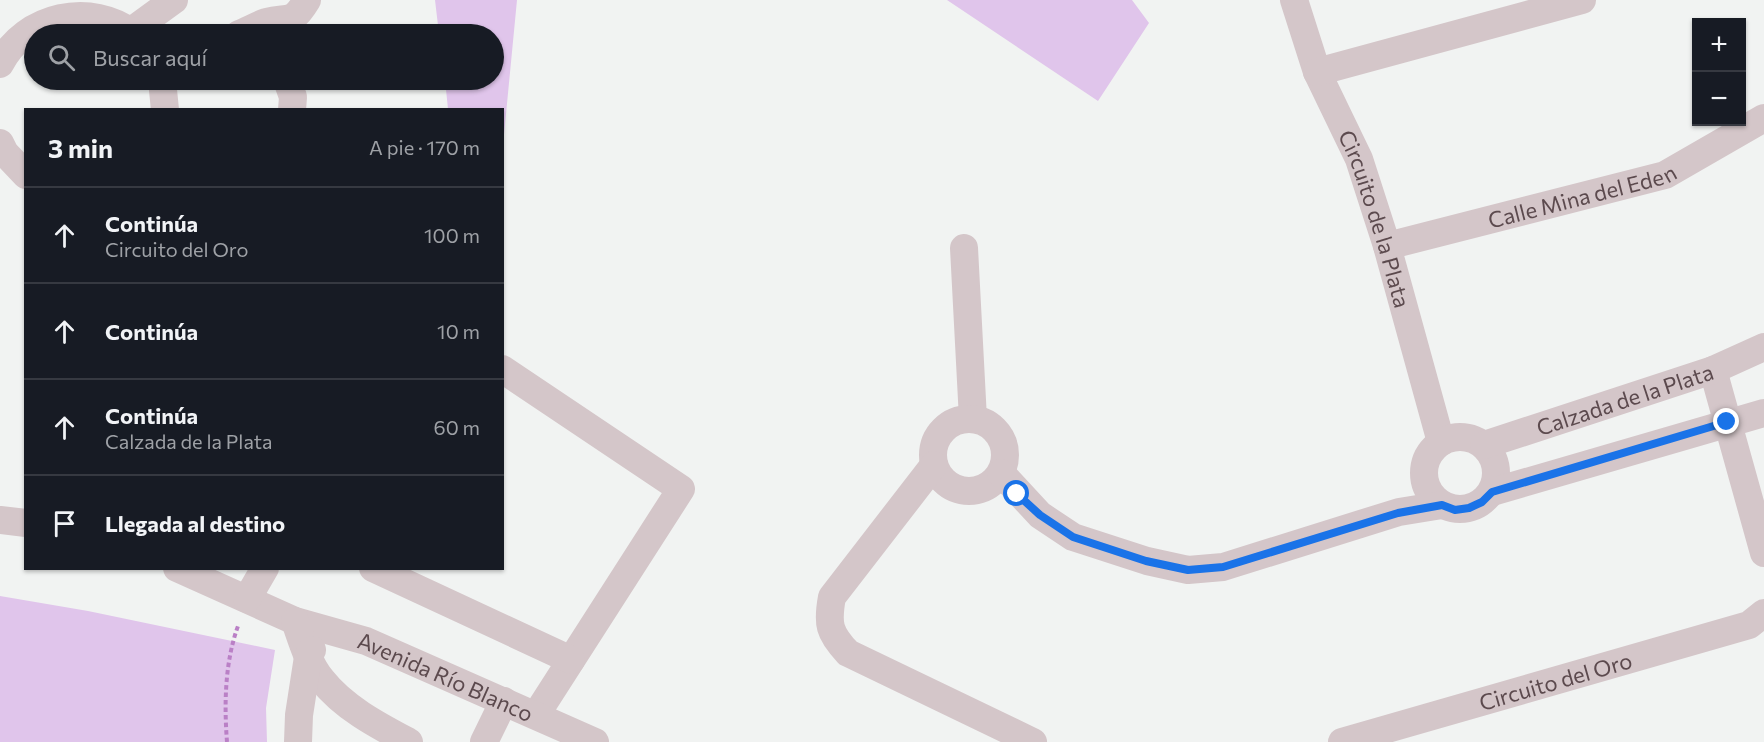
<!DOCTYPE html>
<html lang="es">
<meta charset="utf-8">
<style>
:root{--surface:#171b24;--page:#20242c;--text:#f1f3f6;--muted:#9ea1a6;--line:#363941}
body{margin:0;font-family:Commissioner,sans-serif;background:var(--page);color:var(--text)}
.controls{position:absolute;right:18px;top:18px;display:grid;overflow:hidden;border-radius:0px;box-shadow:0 2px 4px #0004}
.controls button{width:54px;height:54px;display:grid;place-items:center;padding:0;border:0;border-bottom:2px solid var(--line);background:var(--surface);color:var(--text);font:30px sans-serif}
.stop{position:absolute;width:18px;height:18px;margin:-14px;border:4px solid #1a73e8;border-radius:50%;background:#fff}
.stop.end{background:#1a73e8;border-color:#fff;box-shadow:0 2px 6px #0008}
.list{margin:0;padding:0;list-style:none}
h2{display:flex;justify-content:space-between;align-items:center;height:78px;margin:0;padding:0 24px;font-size:26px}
h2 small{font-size:20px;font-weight:400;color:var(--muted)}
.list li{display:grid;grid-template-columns:39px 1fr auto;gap:18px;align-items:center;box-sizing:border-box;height:96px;padding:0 24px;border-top:2px solid var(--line)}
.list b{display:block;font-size:22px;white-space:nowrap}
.list p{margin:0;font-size:20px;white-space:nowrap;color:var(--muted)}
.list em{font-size:20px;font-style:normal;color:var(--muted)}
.icon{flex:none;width:33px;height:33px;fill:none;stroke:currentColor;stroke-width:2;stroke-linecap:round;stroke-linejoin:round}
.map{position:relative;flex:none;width:1764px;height:742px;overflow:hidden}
.search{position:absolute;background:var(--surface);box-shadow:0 2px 4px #0004;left:24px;top:24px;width:480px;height:66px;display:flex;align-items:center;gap:15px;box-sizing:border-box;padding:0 21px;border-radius:33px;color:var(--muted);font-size:22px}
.panel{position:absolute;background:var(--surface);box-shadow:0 2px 4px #0004;left:24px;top:108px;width:480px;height:462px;border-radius:0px}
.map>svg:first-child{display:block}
.green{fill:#e0c5eb}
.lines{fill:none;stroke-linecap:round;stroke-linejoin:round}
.path{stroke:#ba80c6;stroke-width:4;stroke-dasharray:4.5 3;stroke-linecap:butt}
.minor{stroke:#d4c6c9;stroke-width:28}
.route{stroke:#1a73e8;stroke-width:8}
.labels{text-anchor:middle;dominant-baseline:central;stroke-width:4.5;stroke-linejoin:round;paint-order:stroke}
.street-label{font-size:22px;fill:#5c4a4e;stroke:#fff}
</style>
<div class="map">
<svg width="1764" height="742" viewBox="0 0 1764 742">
<rect width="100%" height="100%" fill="#f1f3f2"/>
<path class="green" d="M435,0h82l-14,145 -1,-35 -54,-1 -3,-29h49v-46h-55z
M947,0h185l17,23 -51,78z
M0,596l88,15 187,39 -9,58 1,34h-267z"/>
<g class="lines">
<path class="path" d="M227,742c-3,-39 -2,-80 11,-116"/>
<g class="minor">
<path id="s1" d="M1294,0l23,72 42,87 28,87 54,196"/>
<path d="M130,32l44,-32"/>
<path d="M239,34c9,-3 18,-9 27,-12 24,-6 26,3 41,-22"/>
<path d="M0,64c25,-49 91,-63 134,-30"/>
<path d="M1317,72l265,-72"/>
<path d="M162,80l3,30"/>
<path d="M287,80l6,17 -1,13"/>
<path d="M0,143l5,10 21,22"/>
<path id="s2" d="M1387,246l278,-71 99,-57"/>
<path d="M964,248l9,171"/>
<path d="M502,369l179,120 -145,226"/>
<path d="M1713,370l51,183"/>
<circle cx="969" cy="455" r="36"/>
<circle cx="1460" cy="473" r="36"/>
<path id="s3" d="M1484,445l229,-75 51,-23"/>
<path d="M934,465l-102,132c-5,27 -3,36 16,56l185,89"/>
<path d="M1001,473l39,42 33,22 74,24 41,9 35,-3 176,-55 43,-7"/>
<path d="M1492,492l272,-79"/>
<path d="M0,520l26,3"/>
<path id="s4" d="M177,568l118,53 71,20 229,101"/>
<path d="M373,568l198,92"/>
<path d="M247,599l18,-31"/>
<path d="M295,621c7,20 13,42 27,59 22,28 57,46 87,62"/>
<path d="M298,742l1,-27 9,-58 4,-7"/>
<path d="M484,742l20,-41"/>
<path id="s5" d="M1342,742l407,-117 15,-12"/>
</g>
</g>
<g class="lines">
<path class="route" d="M1017,494l23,21 33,22 73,24 42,9 35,-3 175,-54 44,-8 13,5 14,-2 13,-6 10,-10 235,-70"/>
</g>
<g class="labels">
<g class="street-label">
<text stroke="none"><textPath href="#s2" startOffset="201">Calle Mina del Eden</textPath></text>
<text stroke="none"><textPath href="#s1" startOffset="234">Circuito de la Plata</textPath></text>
<text stroke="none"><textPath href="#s3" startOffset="148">Calzada de la Plata</textPath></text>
<text stroke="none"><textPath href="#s4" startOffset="290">Avenida Río Blanco</textPath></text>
<text stroke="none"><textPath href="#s5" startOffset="222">Circuito del Oro</textPath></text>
</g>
</g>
</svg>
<div class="controls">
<button>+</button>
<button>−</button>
</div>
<div class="stop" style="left:1017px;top:494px"></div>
<div class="stop end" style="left:1727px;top:422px"></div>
<div class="search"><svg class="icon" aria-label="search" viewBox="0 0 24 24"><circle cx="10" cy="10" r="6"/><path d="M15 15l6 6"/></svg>Buscar aquí</div>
<section class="panel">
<h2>3 min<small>A pie · 170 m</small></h2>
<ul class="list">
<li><svg class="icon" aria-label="ahead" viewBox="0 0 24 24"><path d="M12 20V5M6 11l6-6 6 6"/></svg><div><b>Continúa</b><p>Circuito del Oro</p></div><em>100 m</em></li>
<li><svg class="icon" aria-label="ahead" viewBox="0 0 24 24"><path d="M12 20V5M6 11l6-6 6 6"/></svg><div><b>Continúa</b></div><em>10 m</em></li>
<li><svg class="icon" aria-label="ahead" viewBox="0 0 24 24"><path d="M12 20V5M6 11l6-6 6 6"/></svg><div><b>Continúa</b><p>Calzada de la Plata</p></div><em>60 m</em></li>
<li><svg class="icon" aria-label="arrive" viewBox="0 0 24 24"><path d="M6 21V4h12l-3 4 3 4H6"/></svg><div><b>Llegada al destino</b></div></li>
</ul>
</section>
</div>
